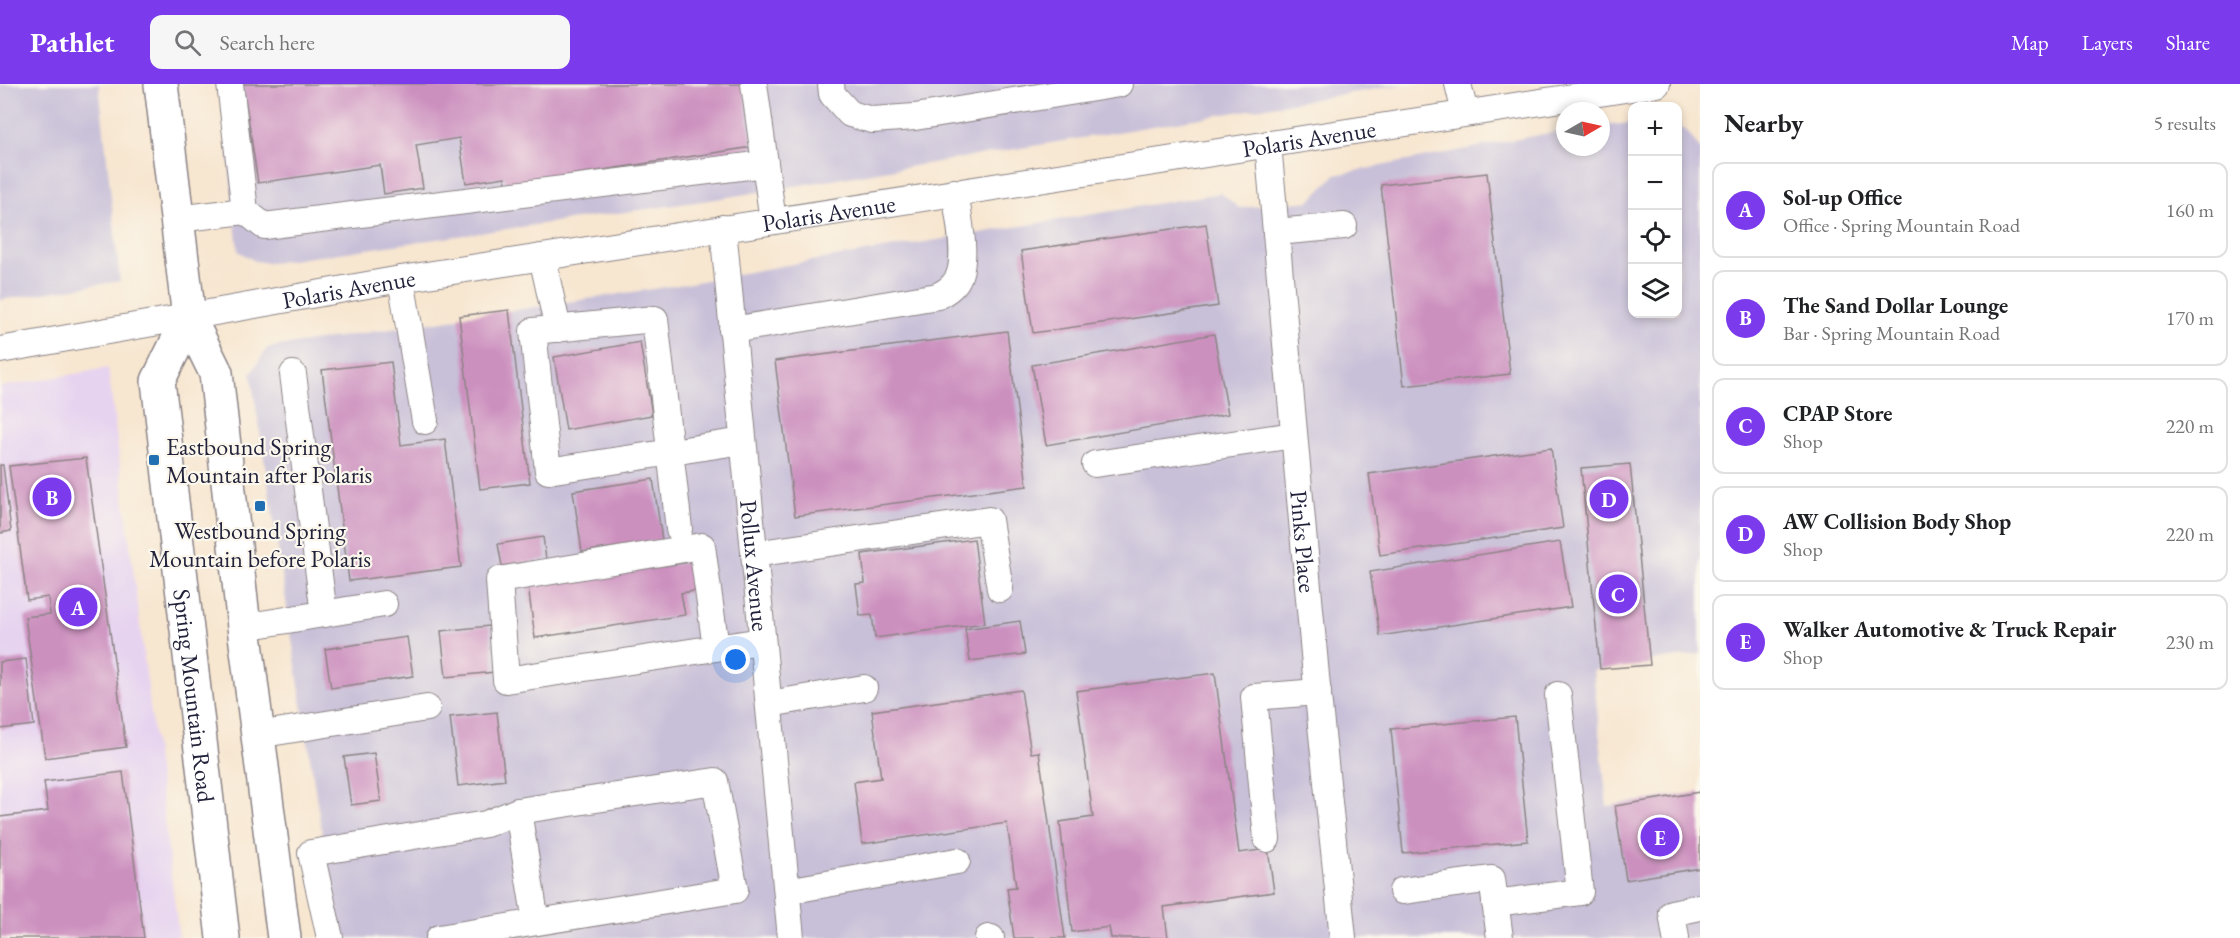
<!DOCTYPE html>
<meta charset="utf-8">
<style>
:root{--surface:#fff;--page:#f6f6f6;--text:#202124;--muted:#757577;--line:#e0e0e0;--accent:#7c3aed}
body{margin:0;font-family:"EB Garamond",serif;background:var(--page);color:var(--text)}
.controls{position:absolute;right:18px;top:18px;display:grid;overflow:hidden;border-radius:12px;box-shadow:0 3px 9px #0003}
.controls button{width:54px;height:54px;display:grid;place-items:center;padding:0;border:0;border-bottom:2px solid var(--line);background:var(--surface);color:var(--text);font:30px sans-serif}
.compass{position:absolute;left:1556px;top:18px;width:54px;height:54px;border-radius:50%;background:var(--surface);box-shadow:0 3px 9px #0003;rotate:81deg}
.you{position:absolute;left:736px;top:576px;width:21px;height:21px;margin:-15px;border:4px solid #fff;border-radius:50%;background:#1a73e8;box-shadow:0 0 0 9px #1a73e833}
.badge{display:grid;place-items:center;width:39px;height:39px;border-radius:50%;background:var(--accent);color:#fff;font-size:20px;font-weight:700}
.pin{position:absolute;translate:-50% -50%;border:3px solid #fff;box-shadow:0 2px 6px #0006}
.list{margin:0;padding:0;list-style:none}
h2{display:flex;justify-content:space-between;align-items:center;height:78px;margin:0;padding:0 24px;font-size:26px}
h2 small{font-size:20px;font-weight:400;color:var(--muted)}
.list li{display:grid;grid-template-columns:39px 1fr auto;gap:18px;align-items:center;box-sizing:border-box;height:96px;margin:0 12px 12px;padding:0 12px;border:2px solid var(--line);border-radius:12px}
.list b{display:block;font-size:22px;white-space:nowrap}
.list p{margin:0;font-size:20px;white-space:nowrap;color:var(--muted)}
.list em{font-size:20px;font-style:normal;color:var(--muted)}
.icon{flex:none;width:33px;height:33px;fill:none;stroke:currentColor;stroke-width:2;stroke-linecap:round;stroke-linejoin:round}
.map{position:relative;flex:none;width:1700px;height:854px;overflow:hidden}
header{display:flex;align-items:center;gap:36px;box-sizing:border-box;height:84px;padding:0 30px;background:var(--accent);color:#fff}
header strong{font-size:28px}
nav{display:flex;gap:33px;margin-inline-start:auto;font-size:21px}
.search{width:420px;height:54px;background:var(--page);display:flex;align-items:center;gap:15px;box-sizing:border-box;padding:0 21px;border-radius:12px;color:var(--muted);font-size:22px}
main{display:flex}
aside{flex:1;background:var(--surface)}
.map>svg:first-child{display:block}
.built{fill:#e6d3f0}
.industrial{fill:#c8c0d8}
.building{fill:#cc90bf}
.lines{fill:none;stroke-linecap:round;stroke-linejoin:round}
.minor-casing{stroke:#8c8486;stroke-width:28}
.major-casing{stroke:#8c8486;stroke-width:36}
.minor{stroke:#fff;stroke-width:26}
.major{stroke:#fff;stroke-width:33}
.poi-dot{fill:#1f6fb2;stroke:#fbf7ec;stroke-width:2}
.labels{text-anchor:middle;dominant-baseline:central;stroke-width:4.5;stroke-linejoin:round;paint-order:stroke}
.street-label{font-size:24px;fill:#22223b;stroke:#fbf7ec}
.poi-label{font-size:24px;fill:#22223b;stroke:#fbf7ec;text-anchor:start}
</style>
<header>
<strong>Pathlet</strong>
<div class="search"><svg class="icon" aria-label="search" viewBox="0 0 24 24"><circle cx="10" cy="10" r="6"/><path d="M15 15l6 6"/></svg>Search here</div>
<nav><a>Map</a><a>Layers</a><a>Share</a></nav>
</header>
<main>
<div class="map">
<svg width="1700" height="854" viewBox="0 0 1700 854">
<rect width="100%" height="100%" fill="#fbf7ec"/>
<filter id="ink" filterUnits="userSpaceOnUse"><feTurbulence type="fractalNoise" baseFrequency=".0167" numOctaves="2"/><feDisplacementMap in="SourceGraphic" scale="12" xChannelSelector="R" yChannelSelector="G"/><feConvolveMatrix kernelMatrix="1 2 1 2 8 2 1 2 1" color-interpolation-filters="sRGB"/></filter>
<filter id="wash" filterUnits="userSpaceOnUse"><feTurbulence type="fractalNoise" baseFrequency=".008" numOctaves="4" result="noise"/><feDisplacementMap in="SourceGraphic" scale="24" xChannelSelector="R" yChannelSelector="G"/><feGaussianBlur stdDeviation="1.35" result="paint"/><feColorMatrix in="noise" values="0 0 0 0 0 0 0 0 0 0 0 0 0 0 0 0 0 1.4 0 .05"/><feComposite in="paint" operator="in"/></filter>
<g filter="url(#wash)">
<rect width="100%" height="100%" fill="#f7e6d0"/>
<path class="built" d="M108,284l71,570h-179v-551z"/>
<path class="industrial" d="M0,0h99l21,197 -120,19z
M221,0h1184l-689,115 -446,64 -15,-2 -17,-10z
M1632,39v191h46v-187l8,3 14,19v505l-50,7v4l-57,5 14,136 93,-14v146h-1362l-87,-564 16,-26 418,-64 96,-18 440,-73 18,15 71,-7 25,-26 230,-45v17h36v-21z"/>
<g id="blocks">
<path class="building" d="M243,0h500l9,63 -246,38 -1,-8 -39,6 -7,-45 -43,7 7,43 -39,6 -4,-29 -122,18z
M1487,89l23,201 -106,12 -23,-201z
M1206,140l12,82 -185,27 -12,-82z
M509,226l21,173 -50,6 -21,-173z
M1007,247l20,155 -232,30 -20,-155z
M1214,250l14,80 -182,31 -14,-80z
M640,258l12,73 -86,15 -12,-73z
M391,278l10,83 44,-6 16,128 -112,14 -27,-211z
M1551,364l12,80 -183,27 -11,-81z
M86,374l40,289 -81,11 -20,-141 25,-3 -2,-17 -21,3 -18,-134z
M1630,380l20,201 -50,4 -19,-201z
M0,381h3l8,66 -11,2z
M653,395l9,61 -80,12 -9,-61z
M543,453l3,22 -44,7 -4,-22z
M974,455l11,84 -110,15 -3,-23 -12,1 -4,-32 9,-1 -3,-29z
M1560,458l11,65 -191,29 -10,-64z
M697,477l4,29 -20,3 4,22 -150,23 -7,-52z
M1020,537l5,33 -55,7 -5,-32z
M489,542l6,46 -49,5 -5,-46z
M407,553l6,39 -82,12 -6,-39z
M26,575l8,66 -34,4v-67z
M1215,589l24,180 29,-4 6,43 -110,15 4,31h-57l-2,-11 -37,5 -12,-110 33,-5 -17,-126z
M1021,606l10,63 8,-1 26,186h-51l-7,-50 9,-1 -9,-64 -145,21 -8,-62 27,-4 -9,-67z
M497,628l8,68 -47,6 -8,-69z
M1515,633l13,124 -125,12 -12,-124z
M374,669l7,48 -30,4 -7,-48z
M123,688l21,166h-144v-121l48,-6 -4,-29z
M1700,708v76l-74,12 -11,-74z"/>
</g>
</g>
<g filter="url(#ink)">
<use href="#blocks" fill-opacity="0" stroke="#8c8486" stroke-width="1.5"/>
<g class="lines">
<defs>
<g id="minor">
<path d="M230,0l15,127 19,15 501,-62"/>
<path d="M754,0l19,137"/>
<path d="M831,0l1,10 18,20 22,6 43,-3 204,-33"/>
<path d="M1458,0l7,29"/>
<path id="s1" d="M1268,60l48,532 27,262"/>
<path d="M177,135l68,-8"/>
<path id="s2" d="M723,144l68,710"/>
<path d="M1276,148l68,-6"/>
<path d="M542,173l16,72"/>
<path d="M401,195l24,142"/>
<path d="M732,246l206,-34c5,-3 11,-6 15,-11 18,-17 5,-70 2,-93"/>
<path id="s3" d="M0,266l401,-71 1256,-195"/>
<path d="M293,290l31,240"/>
<path d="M1095,380l199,-29"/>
<path d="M679,445l-24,-210 -122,12 15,140 195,-30"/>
<path d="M754,470l235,-34 11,69"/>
<path d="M244,543l140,-23"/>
<path d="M716,564l-14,-102 -203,34 7,100 256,-39"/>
<path d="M769,620l95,-16"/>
<path d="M257,651l170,-27"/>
<path d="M518,727l18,111"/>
<path d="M1267,755l-13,-142 64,-5"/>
<path d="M787,807l170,-30"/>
<path d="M1402,807l90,-12 8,59"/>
<path d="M1495,819l85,-11 -22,-197"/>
<path d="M330,854l-19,-85 175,-29 32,-13 197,-30 20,109 -296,48"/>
<path d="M988,854h3"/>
<path d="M1676,854l-4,-25 28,-6"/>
</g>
<g id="major">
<path d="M161,0l28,234 27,55 28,254 40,311"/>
<path id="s4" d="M189,234l-31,63 65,557"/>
</g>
</defs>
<use href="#minor" class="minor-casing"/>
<use href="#major" class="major-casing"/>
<use href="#minor" class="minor"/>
<use href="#major" class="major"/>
</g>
</g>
<g class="poi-dot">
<rect x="148" y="370" width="12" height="12" rx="3"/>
<rect x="254" y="416" width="12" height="12" rx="3"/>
</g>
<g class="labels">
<g class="street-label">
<text stroke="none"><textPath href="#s3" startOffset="1326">Polaris Avenue</textPath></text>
<text stroke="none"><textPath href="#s3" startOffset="840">Polaris Avenue</textPath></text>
<text stroke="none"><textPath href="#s3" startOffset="354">Polaris Avenue</textPath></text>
<text stroke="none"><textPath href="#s1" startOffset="399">Pinks Place</textPath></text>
<text stroke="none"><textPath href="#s2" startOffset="339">Pollux Avenue</textPath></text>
<text stroke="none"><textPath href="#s4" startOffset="387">Spring Mountain Road</textPath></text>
</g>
<g class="poi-label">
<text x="166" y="362">Eastbound Spring<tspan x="166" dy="28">Mountain after Polaris</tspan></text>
<text x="260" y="446" text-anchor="middle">Westbound Spring<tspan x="260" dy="28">Mountain before Polaris</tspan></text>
</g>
</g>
</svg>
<div class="controls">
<button>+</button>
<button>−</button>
<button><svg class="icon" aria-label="locate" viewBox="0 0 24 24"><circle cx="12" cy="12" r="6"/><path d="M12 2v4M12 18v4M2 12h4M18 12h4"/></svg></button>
<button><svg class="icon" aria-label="layers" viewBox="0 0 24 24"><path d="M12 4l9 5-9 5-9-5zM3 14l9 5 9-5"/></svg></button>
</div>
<svg class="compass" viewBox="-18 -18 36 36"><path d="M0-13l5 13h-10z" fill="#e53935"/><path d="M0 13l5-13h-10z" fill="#757577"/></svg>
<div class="you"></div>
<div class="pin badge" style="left:78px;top:523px">A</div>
<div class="pin badge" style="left:52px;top:413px">B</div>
<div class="pin badge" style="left:1618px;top:510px">C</div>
<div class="pin badge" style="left:1609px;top:415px">D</div>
<div class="pin badge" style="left:1660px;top:753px">E</div>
</div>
<aside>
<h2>Nearby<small>5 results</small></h2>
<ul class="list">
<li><span class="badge">A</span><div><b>Sol-up Office</b><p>Office · Spring Mountain Road</p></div><em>160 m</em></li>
<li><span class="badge">B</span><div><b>The Sand Dollar Lounge</b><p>Bar · Spring Mountain Road</p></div><em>170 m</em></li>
<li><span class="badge">C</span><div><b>CPAP Store</b><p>Shop</p></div><em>220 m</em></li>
<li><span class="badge">D</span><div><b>AW Collision Body Shop</b><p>Shop</p></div><em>220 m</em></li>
<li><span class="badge">E</span><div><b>Walker Automotive &amp; Truck Repair</b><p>Shop</p></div><em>230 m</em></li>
</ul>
</aside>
</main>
